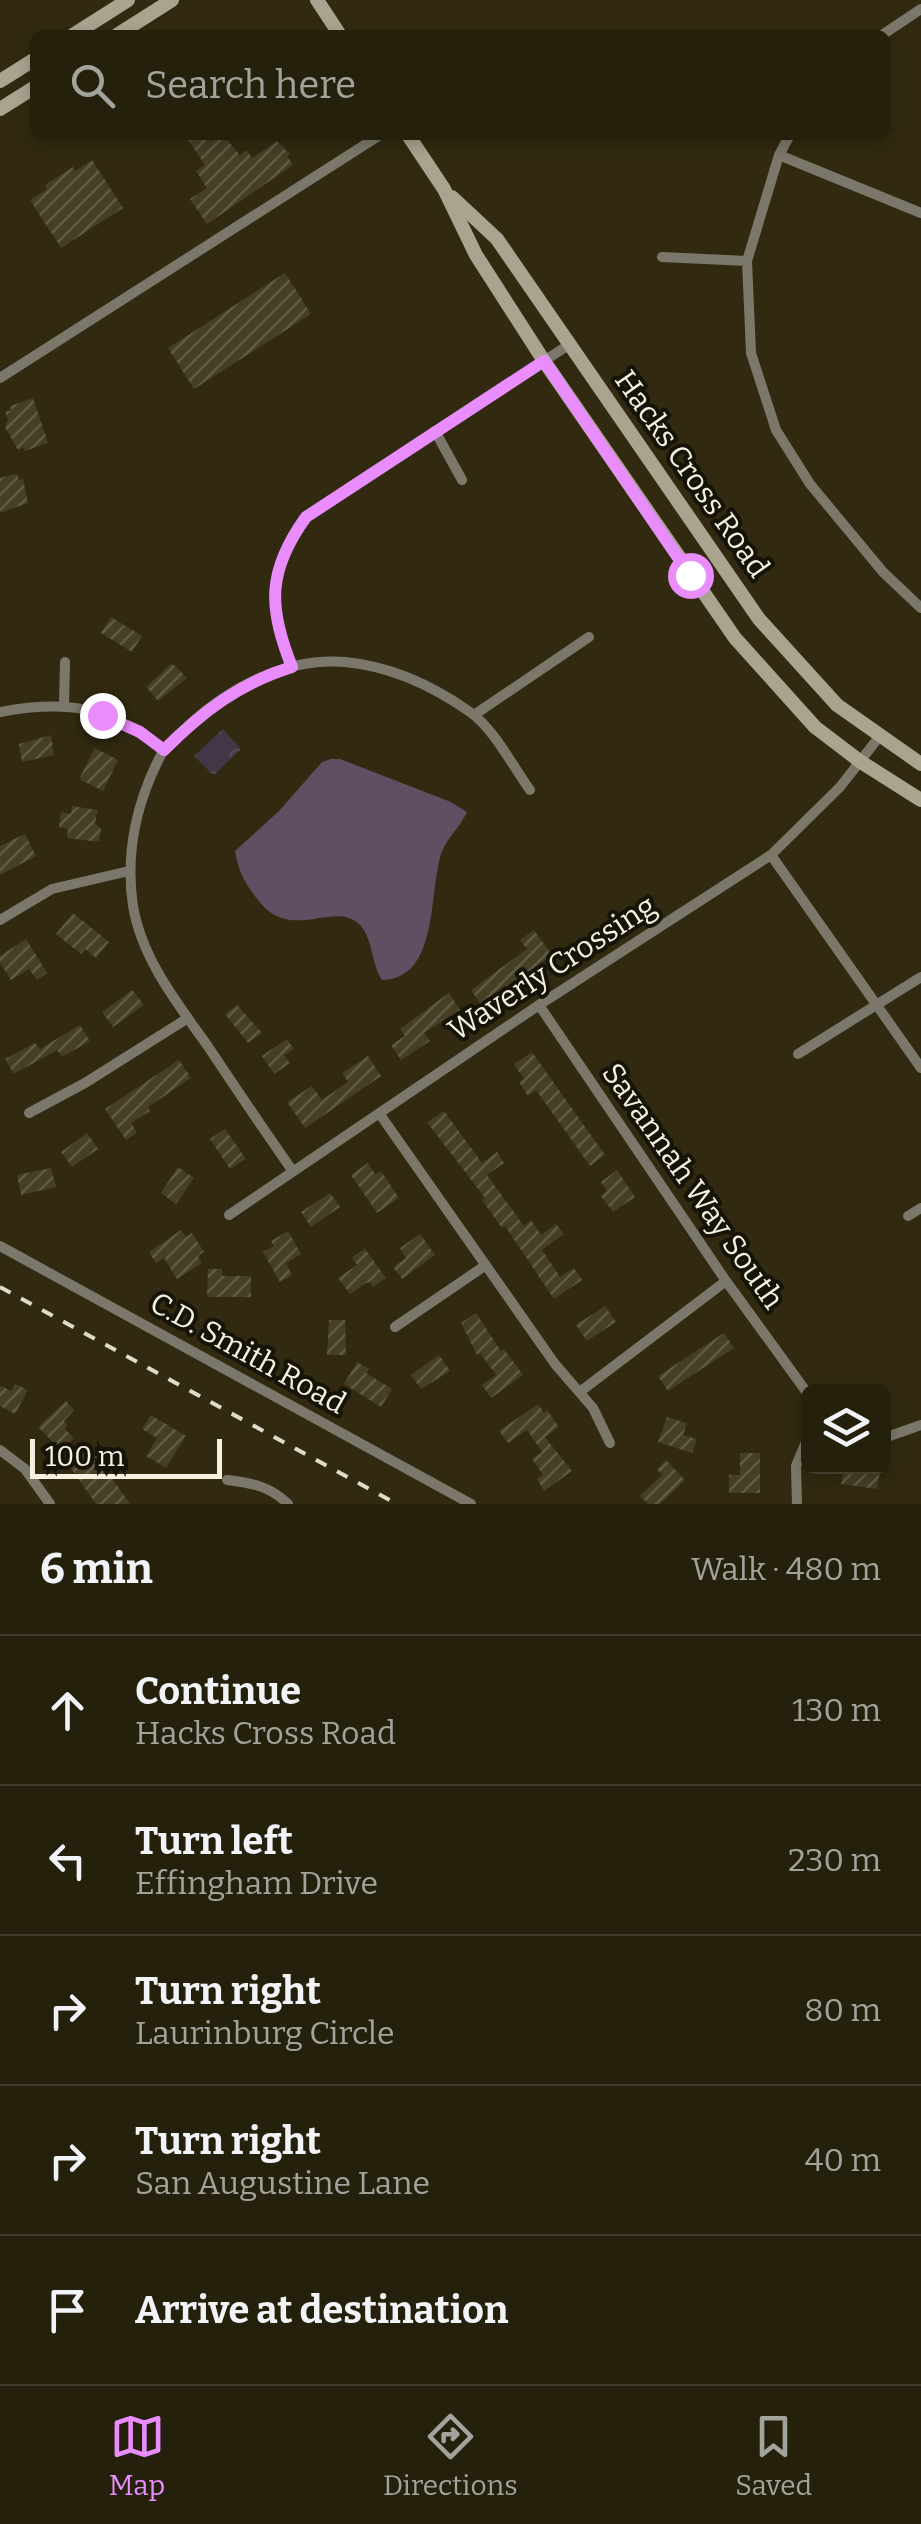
<!DOCTYPE html>
<meta charset="utf-8">
<style>
:root{--surface:#25200c;--page:#2d2815;--text:#f1f3f6;--muted:#a3a39d;--line:#423e2d;--accent:#ea8dfc}
body{margin:0;font-family:Bitter,serif;background:var(--page);color:var(--text)}
.controls{position:absolute;right:30px;bottom:30px;display:grid;overflow:hidden;border-radius:15px;box-shadow:0 5px 15px #0003}
.controls button{width:90px;height:90px;display:grid;place-items:center;padding:0;border:0;border-bottom:2px solid var(--line);background:var(--surface);color:var(--text);font:50px sans-serif}
.scale{position:absolute;left:30px;bottom:25px;width:192px;box-sizing:border-box;padding-left:10px;border:5px solid #f5f1e1;border-top:0;font-size:28px;line-height:35px;white-space:nowrap;color:#f5f1e1;-webkit-text-stroke:8px #161308;paint-order:stroke}
.stop{position:absolute;width:30px;height:30px;margin:-22px;border:8px solid #ea8dfc;border-radius:50%;background:#fff}
.stop.end{background:#ea8dfc;border-color:#fff;box-shadow:0 2px 10px #0008}
.list{margin:0;padding:0;list-style:none}
h2{display:flex;justify-content:space-between;align-items:center;height:130px;margin:0;padding:0 40px;font-size:42px}
h2 small{font-size:32px;font-weight:400;color:var(--muted)}
.list li{display:grid;grid-template-columns:65px 1fr auto;gap:30px;align-items:center;box-sizing:border-box;height:150px;padding:0 40px;border-top:2px solid var(--line)}
.list b{display:block;font-size:38px;white-space:nowrap}
.list p{margin:0;font-size:32px;white-space:nowrap;color:var(--muted)}
.list em{font-size:32px;font-style:normal;color:var(--muted)}
.icon{flex:none;width:55px;height:55px;fill:none;stroke:currentColor;stroke-width:2;stroke-linecap:round;stroke-linejoin:round}
.map{position:relative;flex:none;width:921px;height:1504px;overflow:hidden}
.search{position:absolute;background:var(--surface);box-shadow:0 5px 15px #0003;left:30px;right:30px;top:30px;height:110px;display:flex;align-items:center;gap:25px;box-sizing:border-box;padding:0 35px;border-radius:15px;color:var(--muted);font-size:38px}
.sheet{height:880px;background:var(--surface)}
nav{display:flex;justify-content:space-around;align-items:center;box-sizing:border-box;height:140px;border-top:2px solid var(--line);background:var(--surface);font-size:28px;color:var(--muted)}
nav a{display:grid;justify-items:center;gap:5px}
nav .on{color:var(--accent)}
.map>svg:first-child{display:block}
.park{fill:url(#park-crowns)}
.water{fill:#604e63}
.building{fill:url(#building-hatch)}
.lines{fill:none;stroke-linecap:round;stroke-linejoin:round}
.street{stroke:#7b786b;stroke-width:10}
.secondary{stroke:#a9a490;stroke-width:14}
.rail{stroke:#dfdbca;stroke-width:4;stroke-dasharray:12 12;stroke-linecap:butt}
.route{stroke:#ea8dfc;stroke-width:12}
.labels{text-anchor:middle;dominant-baseline:central;stroke-width:8;stroke-linejoin:round;paint-order:stroke}
.street-label{font-size:30px;fill:#f5f1e1;stroke:#161308}
</style>
<div class="map">
<svg width="921" height="1504" viewBox="0 0 921 1504">
<defs>
<pattern id="park-crowns" width="20" height="18" patternUnits="userSpaceOnUse" patternTransform="scale(2.5)"><rect width="20" height="18" fill="#433646"/><path d="M2 6a3 3 0 1 1 6 0M12 15a3 3 0 1 1 6 0" fill="none" stroke="#564a58"/></pattern>
<pattern id="building-hatch" width="6" height="6" patternUnits="userSpaceOnUse" patternTransform="scale(2.5)"><rect width="6" height="6" fill="#463f26"/><path d="M-1 1l2-2M0 6l6-6M5 7l2-2" fill="none" stroke="#615b45"/></pattern>
</defs>
<rect width="100%" height="100%" fill="#312a10"/>
<path class="park" d="M223,729l18,20 -26,25 -4,-1 -17,-17z"/>
<path class="water" d="M331,759h9l111,43 16,10c-6,14 -19,25 -25,39 -14,39 -2,128 -60,129 -11,-16 -9,-44 -24,-57 -26,-22 -67,20 -100,-23 -13,-16 -20,-30 -23,-49l44,-40 43,-49z"/>
<path class="building" d="M185,135h38l17,20 7,-5 5,8 25,-17 13,13 -3,2 6,9 -86,59 -17,-25 17,-11 -11,-17 9,-6z
M92,160l31,48 -62,40 -31,-48 17,-11 -2,-4 28,-18 2,4z
M285,273l26,41 -117,75 -26,-41z
M33,398l15,45 -23,8 -1,-4 -6,3 -13,-23 3,-8 -3,-7 6,-2 -1,-4z
M17,474l2,6 4,-1 5,24 -28,10v-35z
M111,617l31,19 -10,16 -31,-19z
M172,663l15,15 -29,23 -12,-14z
M51,735l3,20 -32,7 -3,-18z
M95,748l23,12 -15,31 -24,-12z
M72,806l26,4 -3,13 6,6 -2,13 -32,-4 1,-9 -9,-2 2,-15 10,2z
M25,834l11,22 -36,19v-29z
M73,913l36,29 -13,16 -11,-9 -4,5 -25,-20z
M534,930l18,25 -71,50 -10,-15 56,-41 -7,-9z
M26,939l21,34 -10,7 -8,-11 -18,11 -11,-17v-7z
M132,990l12,15 -31,22 -11,-15z
M449,993l11,17 -36,23 6,8 -29,19 -10,-15 14,-9 -5,-7z
M237,1005l25,28 -14,10 -23,-29z
M80,1025l10,16 -28,16 -5,-7 -43,24 -9,-15 30,-16 5,6z
M287,1039l7,10 -10,6 6,8 -16,11 -12,-18z
M532,1052l73,103 -15,11 -54,-76 -8,6 -9,-14 5,-3 -10,-15z
M368,1056l13,20 -76,52 -18,-26 25,-16 10,14 26,-18 -6,-9z
M179,1060l12,18 -43,29 2,4 -19,12 6,10 -11,7 -21,-31z
M444,1111l38,52 15,-11 7,11 -17,12 37,51 7,-6 10,15 15,-11 8,10 -22,16 18,27 14,-9 8,12 -28,19 -49,-73 -3,2 -20,-28 3,-2 -58,-76z
M225,1129l21,30 -16,10 -20,-30z
M87,1133l11,16 -26,18 -11,-15z
M368,1163l7,11 6,-3 18,27 -22,15 -26,-38z
M178,1167l16,11 -18,26 -15,-11z
M51,1168l5,19 -35,8 -4,-20z
M617,1170l18,27 -22,15 -12,-16 6,-5 -6,-9z
M330,1193l10,14 -29,20 -10,-15z
M181,1230l5,7 6,-4 12,19 -6,4 4,7 -25,16 -13,-21 -8,5 -7,-11z
M288,1231l13,23 -15,9 6,12 -12,7 -17,-30 11,-6 -3,-5z
M420,1234l15,21 -33,24 -9,-12 13,-9 -6,-10z
M365,1249l21,29 -13,9 -3,-5 -4,1 -16,11 -12,-16 19,-13 -5,-8z
M208,1269h14v7h29v21h-44z
M605,1306l11,16 -29,19 -11,-16z
M476,1313l25,38 3,-2 19,26 -32,23 -9,-13 14,-10 -16,-22 -3,2 -16,-32z
M329,1320h16l1,35h-19z
M724,1333l10,15 -66,43 -10,-15z
M439,1355l11,16 -29,18 -10,-14z
M357,1362l12,7 -3,4 26,16 -11,18 -37,-23z
M15,1384l13,6 -13,24 -15,-8v-21l11,6z
M66,1401l8,9 -10,11 3,4 -2,4 9,9 -13,12 -23,-23z
M538,1404l6,9 3,-3 12,17 -14,10 27,34 -28,20 -7,-12 6,-4 -11,-16 10,-7 -15,-22 -19,13 -9,-12z
M151,1415l35,21 -20,32 -20,-12 11,-18 -15,-9z
M667,1417l20,6 -4,12 14,4 -5,14 -34,-11z
M91,1448l25,36 14,20h-34l-12,-17 -16,-23z
M740,1453h20v40h-31v-18h11z
M666,1460l19,20 -25,24h-12l-8,-8 22,-21 -5,-6z
M844,1466l36,5 -3,18 -36,-5z"/>
<g class="lines">
<path class="street" d="M882,35l39,-26
M790,135l-11,20 -32,106 4,92 25,77 34,54 73,88 38,36
M779,155l142,58
M662,257l85,4
M0,378l380,-243
M435,431l27,49
M292,667c-24,-59 -25,-96 14,-150l264,-173
M64,704l1,-42
M0,712c70,-13 106,-5 164,38
M474,715l115,-78
M771,855l150,213
M0,920l52,-31 77,-18
M539,1005l187,276 82,113
M798,1054l123,-77
M29,1113l56,-30 103,-65
M379,1113l176,251 38,44 17,35
M292,1170c-29,-41 -57,-83 -85,-125 -30,-42 -65,-86 -74,-139 -8,-53 4,-106 29,-153 6,-10 18,-19 26,-27 42,-39 99,-69 157,-64 45,4 88,24 125,50 24,17 42,53 60,78
M229,1215l310,-210 232,-150 69,-68 39,-50
M908,1216l13,-8
M0,1246l471,258
M395,1327l91,-62
M581,1391l145,-110
M884,1438l37,-13
M0,1450l25,19 25,35
M227,1480c25,3 43,6 61,24
M797,1504l-1,-38 12,-29"/>
<path class="secondary" d="M317,0l23,35
M73,35l55,-35
M117,35l55,-35
M0,81l35,-22
M0,109l35,-22
M408,135l36,54 32,66 68,106 191,277 80,89 46,35 60,38
M452,197l45,42 262,380 78,86 84,59"/>
<path class="rail" d="M0,1287l397,217"/>
</g>
<g class="lines">
<path class="route" d="M102,715l38,17 24,18c39,-39 76,-67 128,-83 -24,-59 -25,-96 14,-150l238,-156 146,214"/>
</g>
<g class="labels">
<g class="street-label">
<text transform="translate(692 474) rotate(55)">Hacks Cross Road</text>
<text transform="translate(552 968) rotate(-33)">Waverly Crossing</text>
<text transform="translate(693 1186) rotate(55)">Savannah Way South</text>
<text transform="translate(248 1353) rotate(29)">C.D. Smith Road</text>
</g>
</g>
</svg>
<div class="controls">
<button><svg class="icon" aria-label="layers" viewBox="0 0 24 24"><path d="M12 4l9 5-9 5-9-5zM3 14l9 5 9-5"/></svg></button>
</div>
<div class="scale">100 m</div>
<div class="stop" style="left:690px;top:575px"></div>
<div class="stop end" style="left:102px;top:715px"></div>
<div class="search"><svg class="icon" aria-label="search" viewBox="0 0 24 24"><circle cx="10" cy="10" r="6"/><path d="M15 15l6 6"/></svg>Search here</div>
</div>
<section class="sheet">
<h2>6 min<small>Walk · 480 m</small></h2>
<ul class="list">
<li><svg class="icon" aria-label="ahead" viewBox="0 0 24 24"><path d="M12 20V5M6 11l6-6 6 6"/></svg><div><b>Continue</b><p>Hacks Cross Road</p></div><em>130 m</em></li>
<li><svg class="icon" aria-label="left" viewBox="0 0 24 24"><path d="M17 20v-9H6M10 6l-5 5 5 5"/></svg><div><b>Turn left</b><p>Effingham Drive</p></div><em>230 m</em></li>
<li><svg class="icon" aria-label="right" viewBox="0 0 24 24"><path d="M7 20v-9h11M14 6l5 5-5 5"/></svg><div><b>Turn right</b><p>Laurinburg Circle</p></div><em>80 m</em></li>
<li><svg class="icon" aria-label="right" viewBox="0 0 24 24"><path d="M7 20v-9h11M14 6l5 5-5 5"/></svg><div><b>Turn right</b><p>San Augustine Lane</p></div><em>40 m</em></li>
<li><svg class="icon" aria-label="arrive" viewBox="0 0 24 24"><path d="M6 21V4h12l-3 4 3 4H6"/></svg><div><b>Arrive at destination</b></div></li>
</ul>
</section>
<nav>
<a class="on"><svg class="icon" aria-label="map" viewBox="0 0 24 24"><path d="M3 6l6-2 6 2 6-2v14l-6 2-6-2-6 2zM9 4v14M15 6v14"/></svg>Map</a>
<a><svg class="icon" aria-label="directions" viewBox="0 0 24 24"><path d="M12 3l9 9-9 9-9-9zM9 14v-3h6M13 9l2 2-2 2"/></svg>Directions</a>
<a><svg class="icon" aria-label="saved" viewBox="0 0 24 24"><path d="M7 4h10v16l-5-4-5 4z"/></svg>Saved</a>
</nav>
